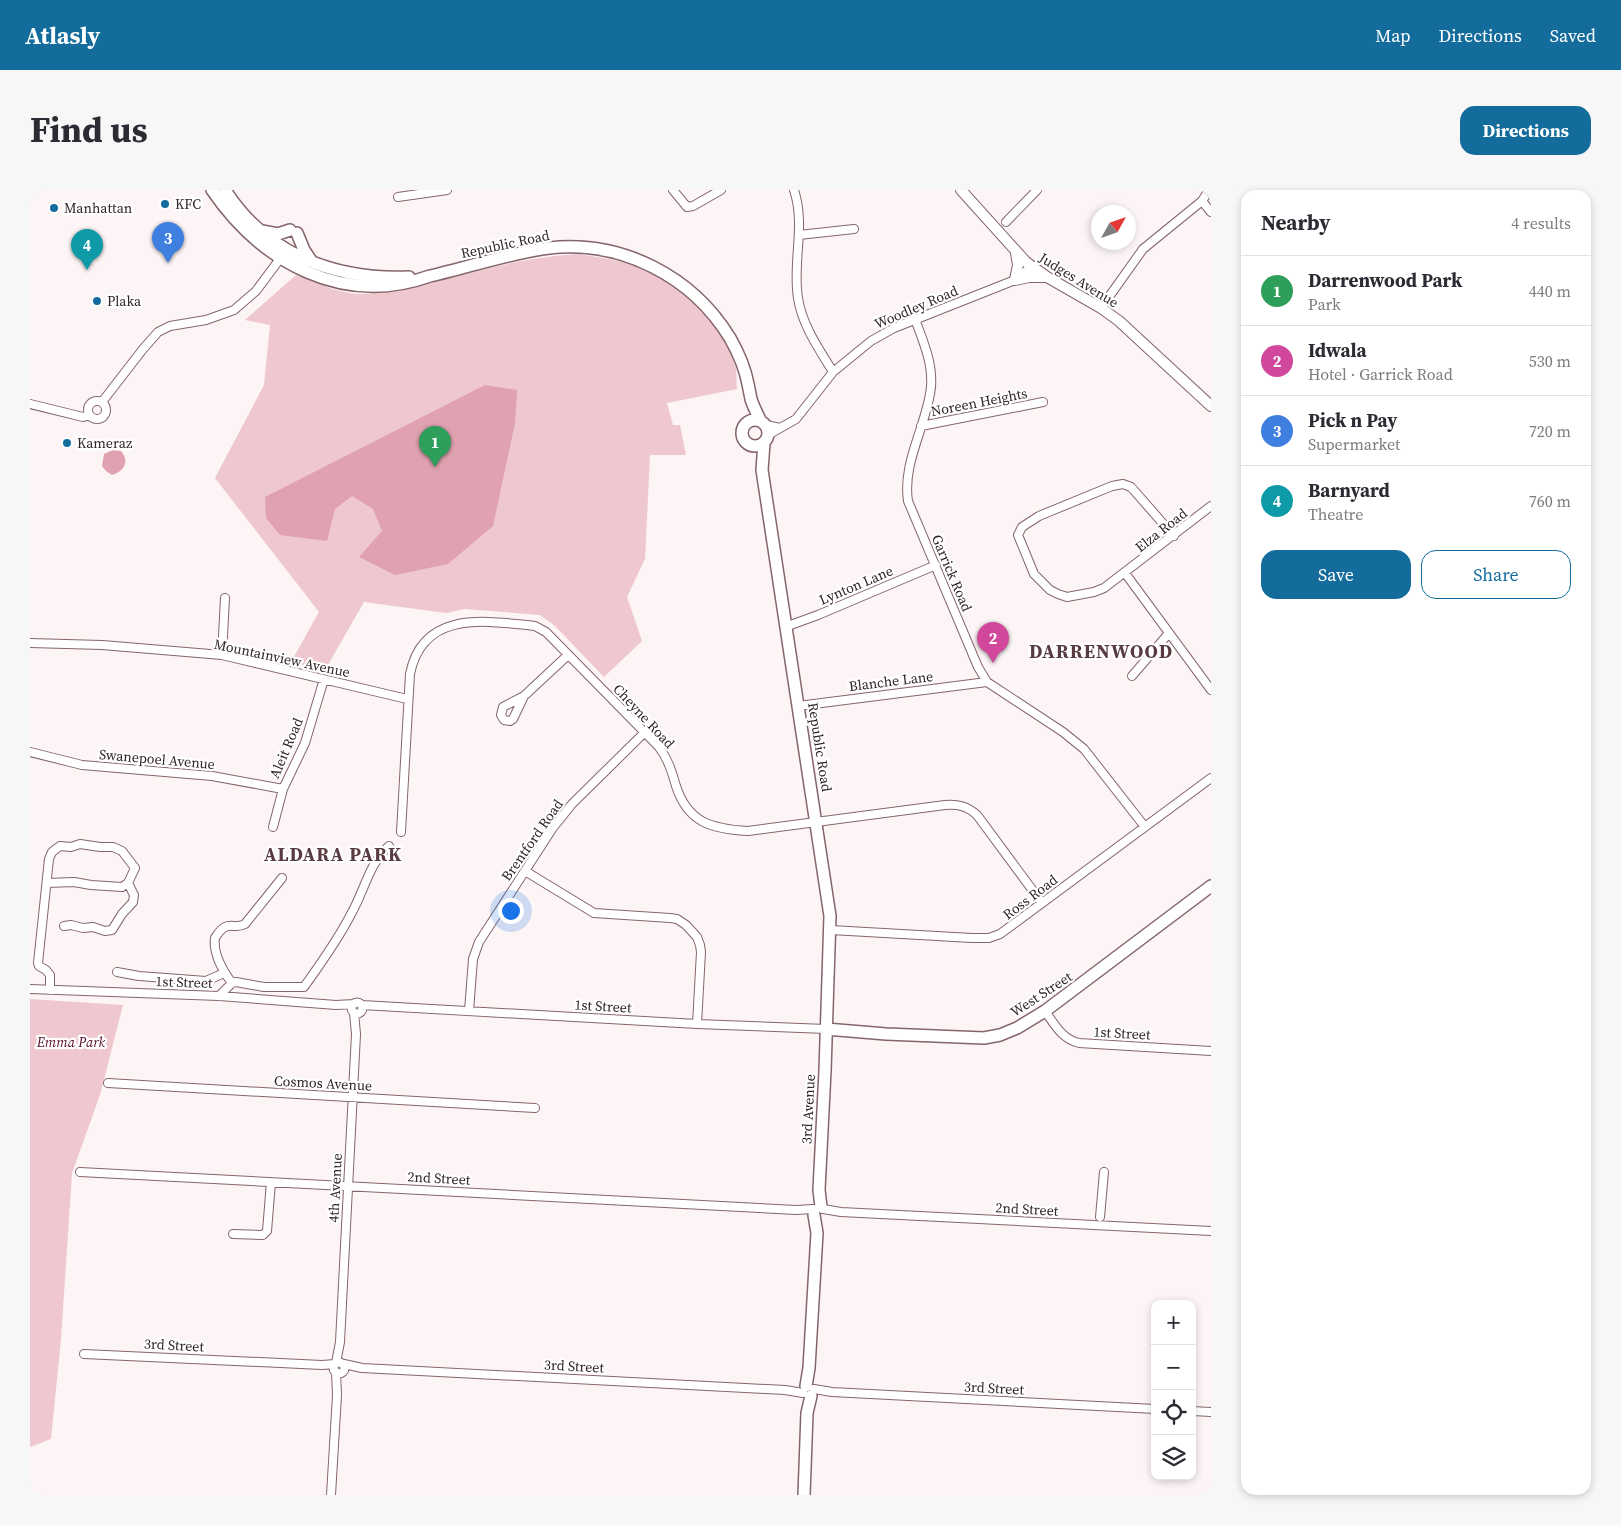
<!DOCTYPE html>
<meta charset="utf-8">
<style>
:root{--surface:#fff;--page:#f7f7f7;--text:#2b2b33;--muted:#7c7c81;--line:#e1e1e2;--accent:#136c9c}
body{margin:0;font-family:"Source Serif 4",serif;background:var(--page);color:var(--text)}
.controls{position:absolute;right:15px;bottom:15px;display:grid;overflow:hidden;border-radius:10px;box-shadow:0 2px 8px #0003}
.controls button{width:45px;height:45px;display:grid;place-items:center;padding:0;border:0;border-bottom:1px solid var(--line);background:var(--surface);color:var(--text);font:25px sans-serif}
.compass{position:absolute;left:1061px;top:15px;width:45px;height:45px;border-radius:50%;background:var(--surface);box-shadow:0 2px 8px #0003;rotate:50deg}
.you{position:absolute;left:480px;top:720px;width:18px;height:18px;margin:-12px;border:4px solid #fff;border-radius:50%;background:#1a73e8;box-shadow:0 0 0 8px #1a73e833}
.badge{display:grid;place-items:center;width:32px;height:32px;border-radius:50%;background:var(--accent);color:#fff;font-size:16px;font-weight:700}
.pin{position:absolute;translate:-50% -41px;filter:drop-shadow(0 1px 2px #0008)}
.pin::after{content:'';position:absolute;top:26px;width:18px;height:15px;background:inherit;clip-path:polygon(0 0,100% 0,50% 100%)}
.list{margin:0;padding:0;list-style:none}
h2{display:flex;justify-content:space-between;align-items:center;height:65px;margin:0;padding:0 20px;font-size:21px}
h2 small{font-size:16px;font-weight:400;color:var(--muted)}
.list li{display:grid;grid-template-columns:32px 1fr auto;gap:15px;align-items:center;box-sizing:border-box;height:70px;padding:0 20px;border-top:1px solid var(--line)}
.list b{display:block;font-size:19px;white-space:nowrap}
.list p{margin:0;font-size:16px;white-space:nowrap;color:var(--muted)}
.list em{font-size:16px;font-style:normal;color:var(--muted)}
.actions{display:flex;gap:10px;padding:15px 20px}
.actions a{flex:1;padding:11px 0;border:1px solid var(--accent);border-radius:15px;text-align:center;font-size:18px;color:var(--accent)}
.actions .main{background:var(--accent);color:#fff}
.icon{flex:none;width:28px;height:28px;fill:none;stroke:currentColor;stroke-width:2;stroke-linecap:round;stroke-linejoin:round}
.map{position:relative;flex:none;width:1181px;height:1305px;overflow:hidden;border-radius:15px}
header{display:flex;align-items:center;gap:30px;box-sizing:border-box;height:70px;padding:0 25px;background:var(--accent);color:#fff}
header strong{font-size:24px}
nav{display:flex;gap:28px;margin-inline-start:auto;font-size:18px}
.intro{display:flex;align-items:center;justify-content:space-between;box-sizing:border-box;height:120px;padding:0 30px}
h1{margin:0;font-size:35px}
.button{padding:12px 22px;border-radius:15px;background:var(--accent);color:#fff;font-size:18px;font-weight:700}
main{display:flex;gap:30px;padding:0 30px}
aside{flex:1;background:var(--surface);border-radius:15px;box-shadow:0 2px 8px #0003}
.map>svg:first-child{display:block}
.green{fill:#eec7cf}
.water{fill:#e0a2b0}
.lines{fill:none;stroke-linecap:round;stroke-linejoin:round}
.minor-casing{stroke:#85656c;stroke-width:10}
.tertiary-casing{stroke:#85656c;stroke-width:12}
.secondary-casing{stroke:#85656c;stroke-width:14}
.minor{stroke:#fff;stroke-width:8}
.tertiary{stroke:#fff;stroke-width:10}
.secondary{stroke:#fff;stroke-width:11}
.poi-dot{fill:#136c9c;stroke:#fff;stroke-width:2}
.labels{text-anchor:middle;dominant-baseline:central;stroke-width:4.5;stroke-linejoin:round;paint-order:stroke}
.poi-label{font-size:14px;fill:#312326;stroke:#fff;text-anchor:start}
.street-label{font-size:14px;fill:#312326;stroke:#fff}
.park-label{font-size:14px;font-style:italic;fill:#560e28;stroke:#fff}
.district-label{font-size:19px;font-weight:bold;letter-spacing:1px;fill:#583a41;stroke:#fff}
</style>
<header>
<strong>Atlasly</strong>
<nav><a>Map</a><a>Directions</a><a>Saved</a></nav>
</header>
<div class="intro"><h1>Find us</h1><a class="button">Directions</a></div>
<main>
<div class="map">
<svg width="1181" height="1305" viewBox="0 0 1181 1305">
<rect width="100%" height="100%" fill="#fcf4f5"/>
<path class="green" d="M550,64c20,4 42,6 60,14 40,18 85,57 96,101 1,6 0,13 1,20l-70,14 6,22h7l6,30h-36l-5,104 -18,38 15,44 -38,36 -49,-51 -15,-11 -75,-6 -19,4 -82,-11 -39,68 -34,-8 28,-50 -104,-134 49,-93 6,-60 -25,-5 51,-45c20,7 41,18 62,19 26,0 51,-7 76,-12 48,-12 96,-26 146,-28z
M0,809l93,6 -23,90 -28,78 -11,166 -10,100 -21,8z"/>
<path class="water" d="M455,195l32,5 -2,33 -22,103 -45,38 -53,11 -36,-18 23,-26 -9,-22 -21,-13 -17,13 -8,32 -47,-6 -14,-17 -1,-21z
M83,260l8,1c9,11 3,20 -9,24l-6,-4 -4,-5 2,-12z"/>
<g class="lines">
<defs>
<path id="minor" d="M643,0l14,17 6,-1 28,-16
M764,0c12,36 -2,72 4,108 4,27 21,51 35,74
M368,7l49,-7
M1172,11l9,11
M976,32l31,-32
M769,45l55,-6
M1071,118l42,-59 59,-48 7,-11
M885,129c8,22 18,44 16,68 -4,38 -29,75 -23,114l70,166 9,15 76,50 21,17 61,78
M58 220a9 9 0 1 1 18 0a9 9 0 1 1-18 0Z
M72,212l41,-53 15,-17 12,-6 36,-6 28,-10 22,-19 26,-35
M0,214l53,13 7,-2
M736,235l14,3
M891,236l122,-24
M738,245l28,-16 37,-47 38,-31 23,-13 121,-48 16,-13
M1144,346l-43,-49 -8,-3 -11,2 -73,30 -17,11 -4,8 16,39 16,16 8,4 9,3 27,-5 10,-4 107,-82
M1095,383l86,117
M755,437l33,-12 118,-50
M0,453l72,2 120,10 185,44
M192,465l3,-57
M1102,486l37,-43
M494,506l-21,11 -2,8 3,5 6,1 3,-2 11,-23 44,-41
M768,516l189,-24
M0,562l52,13 130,11 71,13
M243,637l10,-38 22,-46 19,-64
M371,642l9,-158c12,-61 69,-54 117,-49l8,1 11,6 113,115c9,12 13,25 17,39 12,37 36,43 72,45l197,-26c13,-1 22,1 32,10l65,88
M495,681l69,42 76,5 7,1 9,6 11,12 3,8 1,7 -4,72
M17,693l27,-1 17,3 31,2 6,-4 7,-15 -13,-17 -9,-4h-13l-20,-3 -9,3 -11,-1 -8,6 -3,7 -11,104 1,3 7,4 4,5v15
M34,736l7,-1 12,3 10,-1 12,4 7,-1 10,-16 11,-12 1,-7 -6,-12
M801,740l141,8h17l11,-4 211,-156
M87,782l22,4 67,5 18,-8
M202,793c-9,-12 -19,-30 -17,-45 13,-21 18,-7 30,-14l37,-46
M0,799l189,7 117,9 18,-1
M189,806l13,-13 4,-1 28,5h40c17,-24 34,-47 47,-73 13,-22 18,-51 38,-68
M321.5 818a5.5 5.5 0 1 1 11 0a5.5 5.5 0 1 1-11 0Z
M332,815l335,19 129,5
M439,821l4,-52 6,-17 73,-113 20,-25 73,-72
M1015,821c10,14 17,28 34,32l132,8
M78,893l427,25
M50,982l716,38 17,-1
M793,1019l18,3 370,19
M1070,1027l4,-45
M203,1044l30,1 4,-4 4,-49
M54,1164l238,11 13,-1
M303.5 1178a5.5 5.5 0 1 1 11 0a5.5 5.5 0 1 1-11 0Z
M306,1173l4,-21 16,-308 -2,-21
M314,1174l18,4 423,22 18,3
M784,1199l18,3 323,17
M1162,1221l19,1
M301,1305l6,-100 -1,-23"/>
<path id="tertiary" d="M931,0l65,72 21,15 54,31 18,13 92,85
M986,63l2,12 -3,15 14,-3h17"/>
<path id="secondary" d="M182,0c50,73 131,117 218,86 39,-9 80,-23 119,-28 73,-8 143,28 181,90 8,14 15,30 18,46 1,5 2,10 3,15 2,7 6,14 9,21
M195,0c41,64 109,90 184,87
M232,41l16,3 12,-4
M267,43l7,17 8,12
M712 243a13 13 0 1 1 26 0a13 13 0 1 1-26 0Z
M734,253l-2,27 68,446 -5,155 -6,119 2,17
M796,839l60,5 98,4 16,-3 17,-7 28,-17 166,-125
M776,1196l3,-18 8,-135 -3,-18
M774,1305l3,-82 4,-17"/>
</defs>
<use href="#minor" class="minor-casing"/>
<use href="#tertiary" class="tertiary-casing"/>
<use href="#secondary" class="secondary-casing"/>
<use href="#minor" class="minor"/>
<use href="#tertiary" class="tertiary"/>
<use href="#secondary" class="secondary"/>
</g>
<g class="poi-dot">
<circle cx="135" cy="14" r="5"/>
<circle cx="24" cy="18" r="5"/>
<circle cx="67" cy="111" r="5"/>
<circle cx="37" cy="253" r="5"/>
</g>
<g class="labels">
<g class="poi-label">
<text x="145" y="14">KFC</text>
<text x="34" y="18">Manhattan</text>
<text x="77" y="111">Plaka</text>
<text x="47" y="253">Kameraz</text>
</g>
<g class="street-label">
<text transform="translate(475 54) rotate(-12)">Republic Road</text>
<text transform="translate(1049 90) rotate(32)">Judges Avenue</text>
<text transform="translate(886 117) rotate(-23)">Woodley Road</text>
<text transform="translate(949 212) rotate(-11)">Noreen Heights</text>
<text transform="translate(1131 340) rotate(-38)">Elza Road</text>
<text transform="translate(922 383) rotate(67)">Garrick Road</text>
<text transform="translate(826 395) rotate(-23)">Lynton Lane</text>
<text transform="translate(252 468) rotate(12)">Mountainview Avenue</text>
<text transform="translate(861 491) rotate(-7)">Blanche Lane</text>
<text transform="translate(614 526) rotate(47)">Cheyne Road</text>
<text transform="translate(790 557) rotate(81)">Republic Road</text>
<text transform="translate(256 558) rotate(-67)">Aleit Road</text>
<text transform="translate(127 569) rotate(5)">Swanepoel Avenue</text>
<text transform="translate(502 650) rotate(-55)">Brentford Road</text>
<text transform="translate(1000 707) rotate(-37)">Ross Road</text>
<text transform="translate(154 792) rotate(2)">1st Street</text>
<text transform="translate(1011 804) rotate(-33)">West Street</text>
<text transform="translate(573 816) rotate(3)">1st Street</text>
<text transform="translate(1092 843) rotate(3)">1st Street</text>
<text transform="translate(293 893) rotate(3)">Cosmos Avenue</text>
<text transform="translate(778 919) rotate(-87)">3rd Avenue</text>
<text transform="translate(409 988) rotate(3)">2nd Street</text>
<text transform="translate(305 998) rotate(-87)">4th Avenue</text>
<text transform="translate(997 1019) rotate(3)">2nd Street</text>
<text transform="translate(144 1155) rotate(3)">3rd Street</text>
<text transform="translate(544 1176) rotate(3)">3rd Street</text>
<text transform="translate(964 1198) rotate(3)">3rd Street</text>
</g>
<g class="park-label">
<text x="41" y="852">Emma Park</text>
</g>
<g class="district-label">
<text x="1071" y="461">DARRENWOOD</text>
<text x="303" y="664">ALDARA PARK</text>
</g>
</g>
</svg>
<div class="controls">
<button>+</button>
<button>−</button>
<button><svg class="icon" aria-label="locate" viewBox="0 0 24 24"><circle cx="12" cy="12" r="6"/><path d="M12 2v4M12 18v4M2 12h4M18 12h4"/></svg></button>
<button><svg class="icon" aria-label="layers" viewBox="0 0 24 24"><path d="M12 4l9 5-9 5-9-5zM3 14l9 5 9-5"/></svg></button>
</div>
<svg class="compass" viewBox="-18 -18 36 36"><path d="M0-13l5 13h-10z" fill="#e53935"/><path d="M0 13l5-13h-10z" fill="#7c7c81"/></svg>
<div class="you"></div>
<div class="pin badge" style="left:405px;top:277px;background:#2e9e5b">1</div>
<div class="pin badge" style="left:963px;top:473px;background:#d1479c">2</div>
<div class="pin badge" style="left:138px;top:73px;background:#3f7fe0">3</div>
<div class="pin badge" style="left:57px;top:80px;background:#0f9aa8">4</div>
</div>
<aside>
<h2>Nearby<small>4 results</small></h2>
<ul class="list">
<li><span class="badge" style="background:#2e9e5b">1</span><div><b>Darrenwood Park</b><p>Park</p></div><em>440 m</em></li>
<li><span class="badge" style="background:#d1479c">2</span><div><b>Idwala</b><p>Hotel · Garrick Road</p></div><em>530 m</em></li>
<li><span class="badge" style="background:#3f7fe0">3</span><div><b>Pick n Pay</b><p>Supermarket</p></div><em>720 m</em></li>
<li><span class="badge" style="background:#0f9aa8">4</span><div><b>Barnyard</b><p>Theatre</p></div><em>760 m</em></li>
</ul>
<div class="actions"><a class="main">Save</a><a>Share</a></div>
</aside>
</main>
